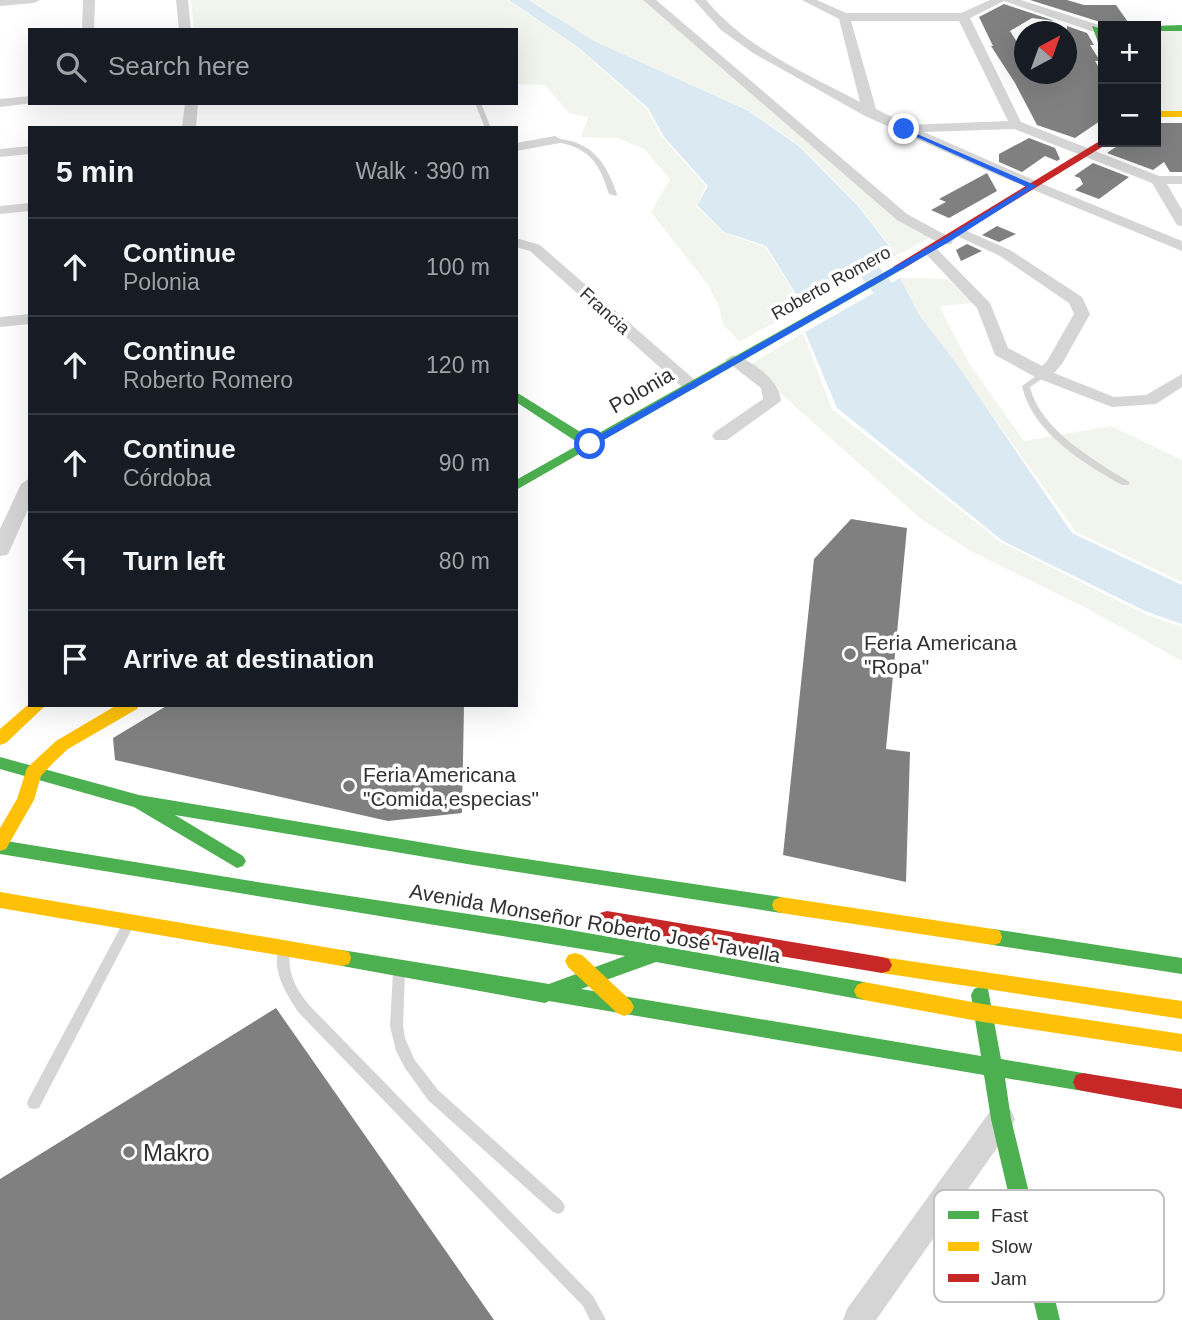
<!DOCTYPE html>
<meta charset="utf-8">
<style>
:root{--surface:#171b24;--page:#20242c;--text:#f1f3f6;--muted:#9ea1a6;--line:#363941}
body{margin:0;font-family:Arial,sans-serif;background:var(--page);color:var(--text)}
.controls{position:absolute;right:21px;top:21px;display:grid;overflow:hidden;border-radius:0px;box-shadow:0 7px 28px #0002}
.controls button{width:63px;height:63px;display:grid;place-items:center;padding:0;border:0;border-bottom:2px solid var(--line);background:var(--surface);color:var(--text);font:35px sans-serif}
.compass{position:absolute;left:1014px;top:21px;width:63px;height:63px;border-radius:50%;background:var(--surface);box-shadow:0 7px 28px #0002;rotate:41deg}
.stop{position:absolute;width:21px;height:21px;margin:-16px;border:5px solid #2563eb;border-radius:50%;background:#fff}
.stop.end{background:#2563eb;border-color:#fff;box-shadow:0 2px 7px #0008}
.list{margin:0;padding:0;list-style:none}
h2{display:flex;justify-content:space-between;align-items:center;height:91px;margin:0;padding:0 28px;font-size:30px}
h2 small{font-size:23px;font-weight:400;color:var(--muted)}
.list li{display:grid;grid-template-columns:46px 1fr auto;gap:21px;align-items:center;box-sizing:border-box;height:98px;padding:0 28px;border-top:2px solid var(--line)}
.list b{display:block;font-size:26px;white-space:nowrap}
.list p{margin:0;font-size:23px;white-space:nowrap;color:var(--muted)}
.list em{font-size:23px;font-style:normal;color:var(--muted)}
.icon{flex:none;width:38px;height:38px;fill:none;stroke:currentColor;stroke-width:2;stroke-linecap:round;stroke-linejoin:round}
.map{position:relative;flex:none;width:1182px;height:1320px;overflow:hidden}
.search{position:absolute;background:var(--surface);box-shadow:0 7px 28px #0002;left:28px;top:28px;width:490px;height:77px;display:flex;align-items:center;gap:18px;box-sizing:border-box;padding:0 24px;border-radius:0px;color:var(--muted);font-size:26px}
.panel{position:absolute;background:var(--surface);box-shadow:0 7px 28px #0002;left:28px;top:126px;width:490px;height:581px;border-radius:0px}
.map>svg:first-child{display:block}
.green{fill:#f2f5ed}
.water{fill:#dbeaf2}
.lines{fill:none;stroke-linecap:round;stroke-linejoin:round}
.river{fill:#dbeaf2;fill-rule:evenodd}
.building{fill:#808080}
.lane{fill:#d5d5d5;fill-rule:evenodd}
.street{fill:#d5d5d5;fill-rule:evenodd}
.fast{fill:#4caf50;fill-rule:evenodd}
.slow{fill:#ffc107;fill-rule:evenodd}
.jam{fill:#c62828;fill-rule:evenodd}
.route{fill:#2563eb}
.poi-dot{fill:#797979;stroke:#fff;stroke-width:2.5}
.labels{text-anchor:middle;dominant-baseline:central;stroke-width:7;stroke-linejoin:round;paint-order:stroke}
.far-street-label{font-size:18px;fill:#313131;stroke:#fff}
.street-label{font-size:21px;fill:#313131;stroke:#fff}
.poi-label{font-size:21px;fill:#313131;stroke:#fff;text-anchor:start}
.near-poi-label{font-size:24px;fill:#313131;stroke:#fff;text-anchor:start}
.key{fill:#fff;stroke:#c1c1c1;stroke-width:2}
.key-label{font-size:19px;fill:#313131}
</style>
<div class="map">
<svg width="1182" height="1320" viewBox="0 0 1182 1320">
<rect width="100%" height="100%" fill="#fff"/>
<path class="green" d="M191,0h317l70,48 68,60 16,29 44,49 -10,20 27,26 42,15 38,59 -63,36 -17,-17 -4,-18 -11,-22 -57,-73 19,-33 -26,-30 -27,-11 -36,-1 7,-20 -19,-4 -24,-28 -29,-1v-54h-322z
M530,0h113l258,219 32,17 -36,19 -38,-49 -58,-59 -51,-36 -156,-70z
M1156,30h26v81h-26z
M900,278l48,1 25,24 -34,3 30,57 55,78 87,-15 71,34v122l-106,-50 -155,-215z
M803,333l29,76 169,133 146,73 35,12v34l-94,-52 -119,-59 -48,-31 -172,-154z"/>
<path class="water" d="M509,0h20l65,41 155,70 51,36 58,59 38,49 -93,50 -37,-59 -42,-14 -27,-27 11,-19 -44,-49 -16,-29 -69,-60z
M900,278l20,38 35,46 117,171 110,52v39l-35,-12 -144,-71 -166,-133 -32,-76z"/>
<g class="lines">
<path class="river" d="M848,220l9,2 11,17 7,23 29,36c-11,16 -26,36 -47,31l-3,-6 23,-26 -27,-34 -6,-24 -8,-12 3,-5z"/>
</g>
<path class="building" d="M1030,0h37l17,5h32l12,17 -31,-1z
M1004,4l51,17 -23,-3 -22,13 15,24v19l42,2v-50l20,7 7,12h-4l10,16h-5l8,13v45l-28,19 -38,-13 -22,-42 -24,-37h2l-14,-29z
M1156,123h26v49h-12l-6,-10 -11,8 -46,-17 16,-11h33z
M1029,138l26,10 5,11 -3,2 -12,-5 -23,16 -23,-10v-8z
M1093,163l36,14 -30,22 -24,-9 8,-6 -3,-6 -6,-2z
M987,173l10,18 -48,27 -18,-8 15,-8 -7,-3z
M997,226l19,8 -17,8 -17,-7z
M967,244l15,7 -21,10 -5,-11z
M851,519l56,9 -21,221 24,3 -4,130 -123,-27 31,-296z
M168,705h296l-2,108 -74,8 -273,-61 -2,-22z
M276,1008l218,312h-494v-141z"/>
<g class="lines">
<path class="lane" d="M475,103h6l10,25h-6z
M555,138c37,4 50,22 62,56l-1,2 -7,-2c-11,-34 -20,-46 -56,-53l-1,-1z
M1043,371l3,1v4l-16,11c10,42 63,73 98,94l2,2 -2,2h-6c-39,-22 -90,-53 -100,-99z
M129,918l4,1 2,4 -96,185 -5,1 -5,-1 -2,-5 2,-5 96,-179z
M283,947l4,1c3,8 2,16 4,24 3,13 10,23 18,33l284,291 13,24h-16l-7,-14 -284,-293c-12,-18 -28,-42 -20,-65z
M399,966l5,2 1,4 -2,54 2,12 9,21 24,31 125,112 2,5 -2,5 -5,2 -5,-2 -125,-112 -23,-32 -9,-17 -6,-25 3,-54 1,-4z"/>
<path class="street" d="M0,0h40l-6,3 -34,3z
M83,0h12l-1,30h-12z
M176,0h12l3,30h-12z
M643,0h13l251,214 44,24 2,3 -2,3h-10l-44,-24z
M694,0h12c40,48 100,74 154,102l-21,-83 -37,-19h15l29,13h115l29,-13h31l78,25v6h-8l-87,-30 -34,17 51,104 138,54h23v8h-15l15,26v16l-5,-1 -25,-42 -138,-54 -90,3 128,56 130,53v10l-185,-76 -132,-59 -112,-63 -32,-23zM851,21h108l49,100 -100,4 -32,-16z
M30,96v7h3l-33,4v-8z
M185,103h13l-2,25h-14z
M555,136l7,4 -2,3 -44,8v-8z
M30,146v8l-30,3v-8z
M30,203v8l-30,3v-8z
M960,228l50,22 72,47 8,17 -28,50 -8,9 60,24 32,-2 36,-21v13l-26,17 -44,3 -75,-29 -42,-23 -18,-47 -52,-55 -3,-3 3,-3h10l55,56 18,45 34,18 5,-5 27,-47 -5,-11 -69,-47 -45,-21 -2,-3z
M516,238l24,7 156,136 3,4 -3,4h-12l-154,-138 -14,-4z
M30,314v10l-30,3v-10z
M733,355c19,5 47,26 48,46l-54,39h-12l-3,-4 3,-4 48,-33 -2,-11 -36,-28z
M30,478v27l-20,45 -3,5 -7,1v-27l21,-45z
M1001,1106l10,4 4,9 -4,9 -135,192h-33l4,-11 144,-199z"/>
<path class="fast" d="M1182,25v6h-26v-5h-3z
M1092,26l7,2 4,7v10l-5,-3z
M899,264l4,1v4l-387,221v-10l64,-36 -64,-42v-10l74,46z
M0,757l139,38 328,55 314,47 7,3 2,5 -2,5 -7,3 -314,-49 -292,-49 68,41 3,5 -3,5 -6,2 -103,-61 -134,-38z
M0,840l257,42 285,43 322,57 7,3 3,6 -3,6 -7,3 -208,-38 -75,27 400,67 -10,-61 3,-6 7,-3 7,3 13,70 82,14 7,2 3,7 -3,7 -7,2 -78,-13 6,41 49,201h-22l-47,-201 -7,-44 -435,-74 -4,2 -203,-37 -7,-2 -2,-6 2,-6 7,-2 207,34 76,-28 -625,-102z
M993,929l189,29v16l-189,-29 -7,-2 -2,-6 2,-6z"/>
<path class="slow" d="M1156,111h26v6h-26z
M30,703v2h16l-40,38 -6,2v-16z
M117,705h22l-2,4 -69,40 -14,13 -13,14 -7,24 -28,49 -6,2v-23l17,-29 10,-31 29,-27z
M0,892l342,58 7,2 2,6 -2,6 -7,2 -342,-58z
M781,897l212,32 7,2 2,6 -2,6 -7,2 -212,-32 -7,-3 -2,-5 2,-5z
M575,953l7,2 49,46 3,6 -3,6 -7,3 -7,-3 -49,-46 -3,-6 3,-6z
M882,957l300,44v18l-300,-46 -7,-2 -3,-6 3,-6z
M864,982l119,22 199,30v18l-199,-30 -119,-22 -7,-3 -3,-6 3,-6z"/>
<path class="jam" d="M1103,139v3h5l-1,2 -204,125 -10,-2z
M607,911l275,46 7,2 3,6 -3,6 -7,2 -275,-46 -7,-2 -2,-6 2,-6z
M1083,1073l99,16v20l-99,-18 -7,-2 -3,-7 3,-7z"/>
</g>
<path class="route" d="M901,127l136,59 -88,56 -356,204h-6v-4l356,-203 84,-52 -126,-57z"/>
<g class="poi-dot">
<circle cx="850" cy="654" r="7"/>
<circle cx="349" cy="786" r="7"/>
<circle cx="129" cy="1152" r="7"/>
</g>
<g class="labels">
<g class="far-street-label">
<text transform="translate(831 283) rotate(-29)">Roberto Romero</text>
<text transform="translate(605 311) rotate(42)">Francia</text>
</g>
<g class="street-label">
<text transform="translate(641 390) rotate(-30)">Polonia</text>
<text transform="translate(595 923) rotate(10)">Avenida Monseñor Roberto José Tavella</text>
</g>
<g class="poi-label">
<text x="864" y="642">Feria Americana<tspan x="864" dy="24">"Ropa"</tspan></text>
<text x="363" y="774">Feria Americana<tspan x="363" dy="24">"Comida,especias"</tspan></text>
</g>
<g class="near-poi-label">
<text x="143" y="1152">Makro</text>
</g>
</g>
<rect x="934" y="1190" width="230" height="112" rx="10" class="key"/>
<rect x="948" y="1211" width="31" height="8" fill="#4caf50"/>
<rect x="948" y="1242" width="31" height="9" fill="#ffc107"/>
<rect x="948" y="1274" width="31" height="8" fill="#c62828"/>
<g class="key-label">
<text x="991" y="1222">Fast</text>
<text x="991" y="1253">Slow</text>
<text x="991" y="1285">Jam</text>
</g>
</svg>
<div class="controls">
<button>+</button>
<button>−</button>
</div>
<svg class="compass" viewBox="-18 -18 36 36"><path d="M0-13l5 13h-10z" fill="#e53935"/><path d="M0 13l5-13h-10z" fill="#9ea1a6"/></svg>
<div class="stop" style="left:590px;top:444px"></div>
<div class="stop end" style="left:904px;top:129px"></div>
<div class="search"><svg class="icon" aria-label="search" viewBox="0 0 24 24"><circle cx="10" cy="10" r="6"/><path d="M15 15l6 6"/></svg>Search here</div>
<section class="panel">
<h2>5 min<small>Walk · 390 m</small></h2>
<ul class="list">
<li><svg class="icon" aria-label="ahead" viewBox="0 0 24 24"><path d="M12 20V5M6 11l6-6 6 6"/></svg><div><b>Continue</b><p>Polonia</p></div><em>100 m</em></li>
<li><svg class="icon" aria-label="ahead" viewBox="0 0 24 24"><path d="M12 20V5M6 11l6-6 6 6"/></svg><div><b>Continue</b><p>Roberto Romero</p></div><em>120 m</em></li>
<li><svg class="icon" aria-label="ahead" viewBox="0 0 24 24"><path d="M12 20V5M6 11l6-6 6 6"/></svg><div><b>Continue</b><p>Córdoba</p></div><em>90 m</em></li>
<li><svg class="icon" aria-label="left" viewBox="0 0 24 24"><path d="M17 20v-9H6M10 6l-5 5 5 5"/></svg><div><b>Turn left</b></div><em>80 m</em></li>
<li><svg class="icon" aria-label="arrive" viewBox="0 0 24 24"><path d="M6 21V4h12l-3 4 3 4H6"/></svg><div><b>Arrive at destination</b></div></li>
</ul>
</section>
</div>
